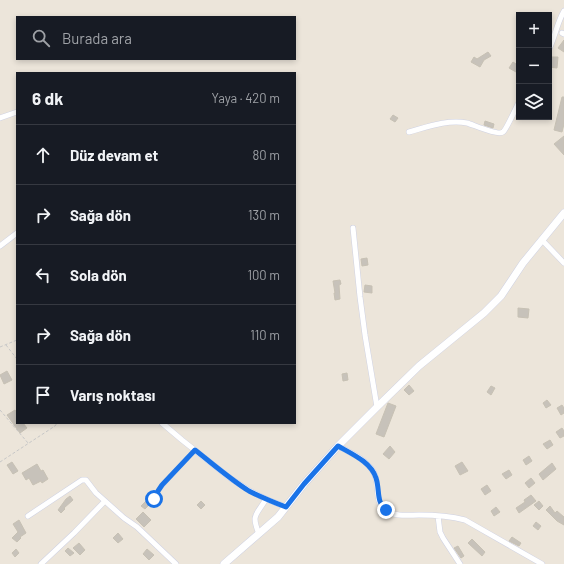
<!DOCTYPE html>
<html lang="tr">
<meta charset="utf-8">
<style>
:root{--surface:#171b24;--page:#242831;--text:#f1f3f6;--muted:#9ea1a6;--line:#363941}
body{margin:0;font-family:Barlow,sans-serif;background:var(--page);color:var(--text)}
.controls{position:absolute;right:12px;top:12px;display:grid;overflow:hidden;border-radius:0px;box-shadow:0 2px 6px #0003}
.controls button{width:36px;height:36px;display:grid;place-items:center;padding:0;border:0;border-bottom:1px solid var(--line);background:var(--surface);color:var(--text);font:20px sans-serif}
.stop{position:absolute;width:12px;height:12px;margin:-9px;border:3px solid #1a73e8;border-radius:50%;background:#fff}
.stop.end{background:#1a73e8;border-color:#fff;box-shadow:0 1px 4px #0008}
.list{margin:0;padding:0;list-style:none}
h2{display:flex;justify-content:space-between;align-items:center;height:52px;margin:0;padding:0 16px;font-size:17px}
h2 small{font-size:13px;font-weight:400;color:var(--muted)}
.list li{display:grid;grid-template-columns:26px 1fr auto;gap:12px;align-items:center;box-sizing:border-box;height:60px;padding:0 16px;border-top:1px solid var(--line)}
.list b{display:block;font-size:15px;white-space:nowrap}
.list em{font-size:13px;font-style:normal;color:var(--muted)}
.icon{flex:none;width:22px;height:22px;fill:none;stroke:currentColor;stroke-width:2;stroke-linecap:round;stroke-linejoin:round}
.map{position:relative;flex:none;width:564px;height:564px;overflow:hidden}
.search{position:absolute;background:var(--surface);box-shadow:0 2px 6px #0003;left:16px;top:16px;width:280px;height:44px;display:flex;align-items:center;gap:10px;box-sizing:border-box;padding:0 14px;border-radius:0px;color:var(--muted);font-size:15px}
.panel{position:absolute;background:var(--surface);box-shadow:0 2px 6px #0003;left:16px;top:72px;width:280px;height:352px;border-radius:0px}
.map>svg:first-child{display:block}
.building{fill:#c7c2ba;stroke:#c7c1b4}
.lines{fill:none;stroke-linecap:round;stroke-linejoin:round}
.lane-casing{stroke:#cfd2e3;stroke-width:3.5}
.street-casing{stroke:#cfd2e3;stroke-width:6}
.secondary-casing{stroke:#cfd2e3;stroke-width:8}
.path{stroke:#c7c7c7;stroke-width:1;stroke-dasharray:3 2;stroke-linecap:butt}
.lane{stroke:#fff;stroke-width:2.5}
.street{stroke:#fff;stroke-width:5}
.secondary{stroke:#fff;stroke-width:7}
.route{stroke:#1a73e8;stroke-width:5}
</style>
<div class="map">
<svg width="564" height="564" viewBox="0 0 564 564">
<rect width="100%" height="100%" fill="#ece5da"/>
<path class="building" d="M564,40v12l-6,-4z
M488,52l3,4 -7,4 -4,7 -9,-5 3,-5 3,2z
M549,57h9l-1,11 -8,-1z
M513,62l6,4v2l-3,4 -7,-4z
M562,97h2v27l-2,8 -8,-2z
M393,115l5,3 -3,4 -5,-3z
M485,121l9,3 -1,4 -9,-3z
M564,136v19l-10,-11z
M367,258l1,7 -6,1 -1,-7z
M340,280l1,4 -2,1 1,14 -5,1 -1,-7h1l-2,-12z
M365,285l7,1v7l-8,-1z
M518,308l11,1 -1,9 -10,-1z
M7,371l5,9 -8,4 -4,-9z
M347,373l1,7 -5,1 -1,-7z
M409,385l5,6 -5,4 -5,-5z
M491,386l4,2 -4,7 -4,-3z
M547,400l4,5 -5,3 -3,-5z
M388,403l8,3 -12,31 -8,-3z
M562,405l2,3v5l-3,2 -4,-7z
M15,410l2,3v10h6l4,5 -7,5 -13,-18z
M562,428l2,3v5l-4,2 -4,-6z
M550,440l3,5 -6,4 -4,-5z
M390,446l5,6 -6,7 -6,-5z
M529,456l3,5 -6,4 -3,-5z
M12,462l6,9 -5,3 -6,-9z
M462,462l6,9 -8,4 -5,-9z
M552,463l4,6 -13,11 -4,-6z
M37,464l4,7 2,-1 5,9 -6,4 -1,-2 -8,4 -4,-7 -3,2 -4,-7z
M509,470l3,5 -6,4 -4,-5z
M531,478l4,5 -6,5 -4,-5z
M487,485l4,6 -6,4 -4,-6z
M531,495l5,6 -17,12 -3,-5 9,-6 -1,-2z
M70,496l3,4 -9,8 1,1 -4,4 -3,-3 8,-11z
M146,501l4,3 -5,5 -4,-3z
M201,501l4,4 -4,4 -4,-4z
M539,501l4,5 -4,4 -5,-5z
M550,506l5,7 2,-2 7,6v8l-7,-4 -11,-11z
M496,507l4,5 -6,4 -3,-5z
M143,512l8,8 -7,7 -8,-8z
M19,520l7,13 -6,4 1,1 -4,4 -5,-4 6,-6 -5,-8z
M536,522l5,4 -3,4 -5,-4z
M118,533l5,6 -5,4 -5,-5z
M512,537l9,6 -2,3 -10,-5z
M472,539l13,13 -3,4 -14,-13z
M79,543l6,7 -5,5 -7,-7z
M458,546l6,10 -3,2 -7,-10z
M68,548l6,5 -4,3 -5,-5z
M16,549l3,4 -4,4 -3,-4z
M147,549l7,6 -5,5 -6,-6z"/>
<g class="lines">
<defs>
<path id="lane" d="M154,505v-6l4,-8 36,-40"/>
<path id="street" d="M562,33l2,1
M549,49c6,-12 8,-26 15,-38
M0,118l17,-6
M409,132c18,-5 39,-13 58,-9 7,2 31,13 36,9 3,-2 13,-24 16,-30
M353,228l7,69 5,38 12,72
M542,240l22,23
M0,246l17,-13
M162,423l20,17 48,38 20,13 16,8 20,8
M338,446c13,7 27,13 35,25 8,12 0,31 13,40 10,6 23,4 33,4 16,0 31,1 46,5l77,44
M28,516l54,-36h4l10,13 28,25 13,9 39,37
M438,516l2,16 3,6 17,26
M259,534c-8,-20 -3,-18 7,-35
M41,564l33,-31 31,-32"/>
<path id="secondary" d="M224,564l54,-47 26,-33 34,-38 39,-39 42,-41 65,-53 17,-17 22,-33 41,-50"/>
</defs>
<use href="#lane" class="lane-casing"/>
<use href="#street" class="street-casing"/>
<use href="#secondary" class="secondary-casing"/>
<path class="path" d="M6,345l11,14
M0,347l17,-7
M0,410l28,33
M0,462l55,-36 2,-3"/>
<use href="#lane" class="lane"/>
<use href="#street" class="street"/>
<use href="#secondary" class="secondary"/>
</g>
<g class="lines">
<path class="route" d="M154,499l4,-8 4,-6 33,-35c18,14 35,29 54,41 12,6 24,11 37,16l18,-23 34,-38c14,8 33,16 38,32 4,12 0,24 10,32"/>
</g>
</svg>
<div class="controls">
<button>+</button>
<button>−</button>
<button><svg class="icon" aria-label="layers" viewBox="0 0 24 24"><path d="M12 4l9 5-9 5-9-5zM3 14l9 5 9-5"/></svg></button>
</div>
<div class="stop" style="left:154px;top:499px"></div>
<div class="stop end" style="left:386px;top:510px"></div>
<div class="search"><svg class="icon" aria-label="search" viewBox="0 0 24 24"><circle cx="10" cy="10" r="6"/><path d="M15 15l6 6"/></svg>Burada ara</div>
<section class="panel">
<h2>6 dk<small>Yaya · 420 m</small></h2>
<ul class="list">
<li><svg class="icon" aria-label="ahead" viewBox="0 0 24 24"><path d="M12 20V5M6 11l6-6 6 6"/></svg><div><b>Düz devam et</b></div><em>80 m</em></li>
<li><svg class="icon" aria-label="right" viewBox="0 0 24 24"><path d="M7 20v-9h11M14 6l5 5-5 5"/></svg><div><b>Sağa dön</b></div><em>130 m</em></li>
<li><svg class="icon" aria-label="left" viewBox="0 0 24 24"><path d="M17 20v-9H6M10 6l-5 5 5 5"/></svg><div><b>Sola dön</b></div><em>100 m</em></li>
<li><svg class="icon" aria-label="right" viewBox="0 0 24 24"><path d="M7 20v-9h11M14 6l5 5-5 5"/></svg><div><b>Sağa dön</b></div><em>110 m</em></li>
<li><svg class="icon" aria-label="arrive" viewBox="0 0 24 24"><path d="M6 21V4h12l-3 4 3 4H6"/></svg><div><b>Varış noktası</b></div></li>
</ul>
</section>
</div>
